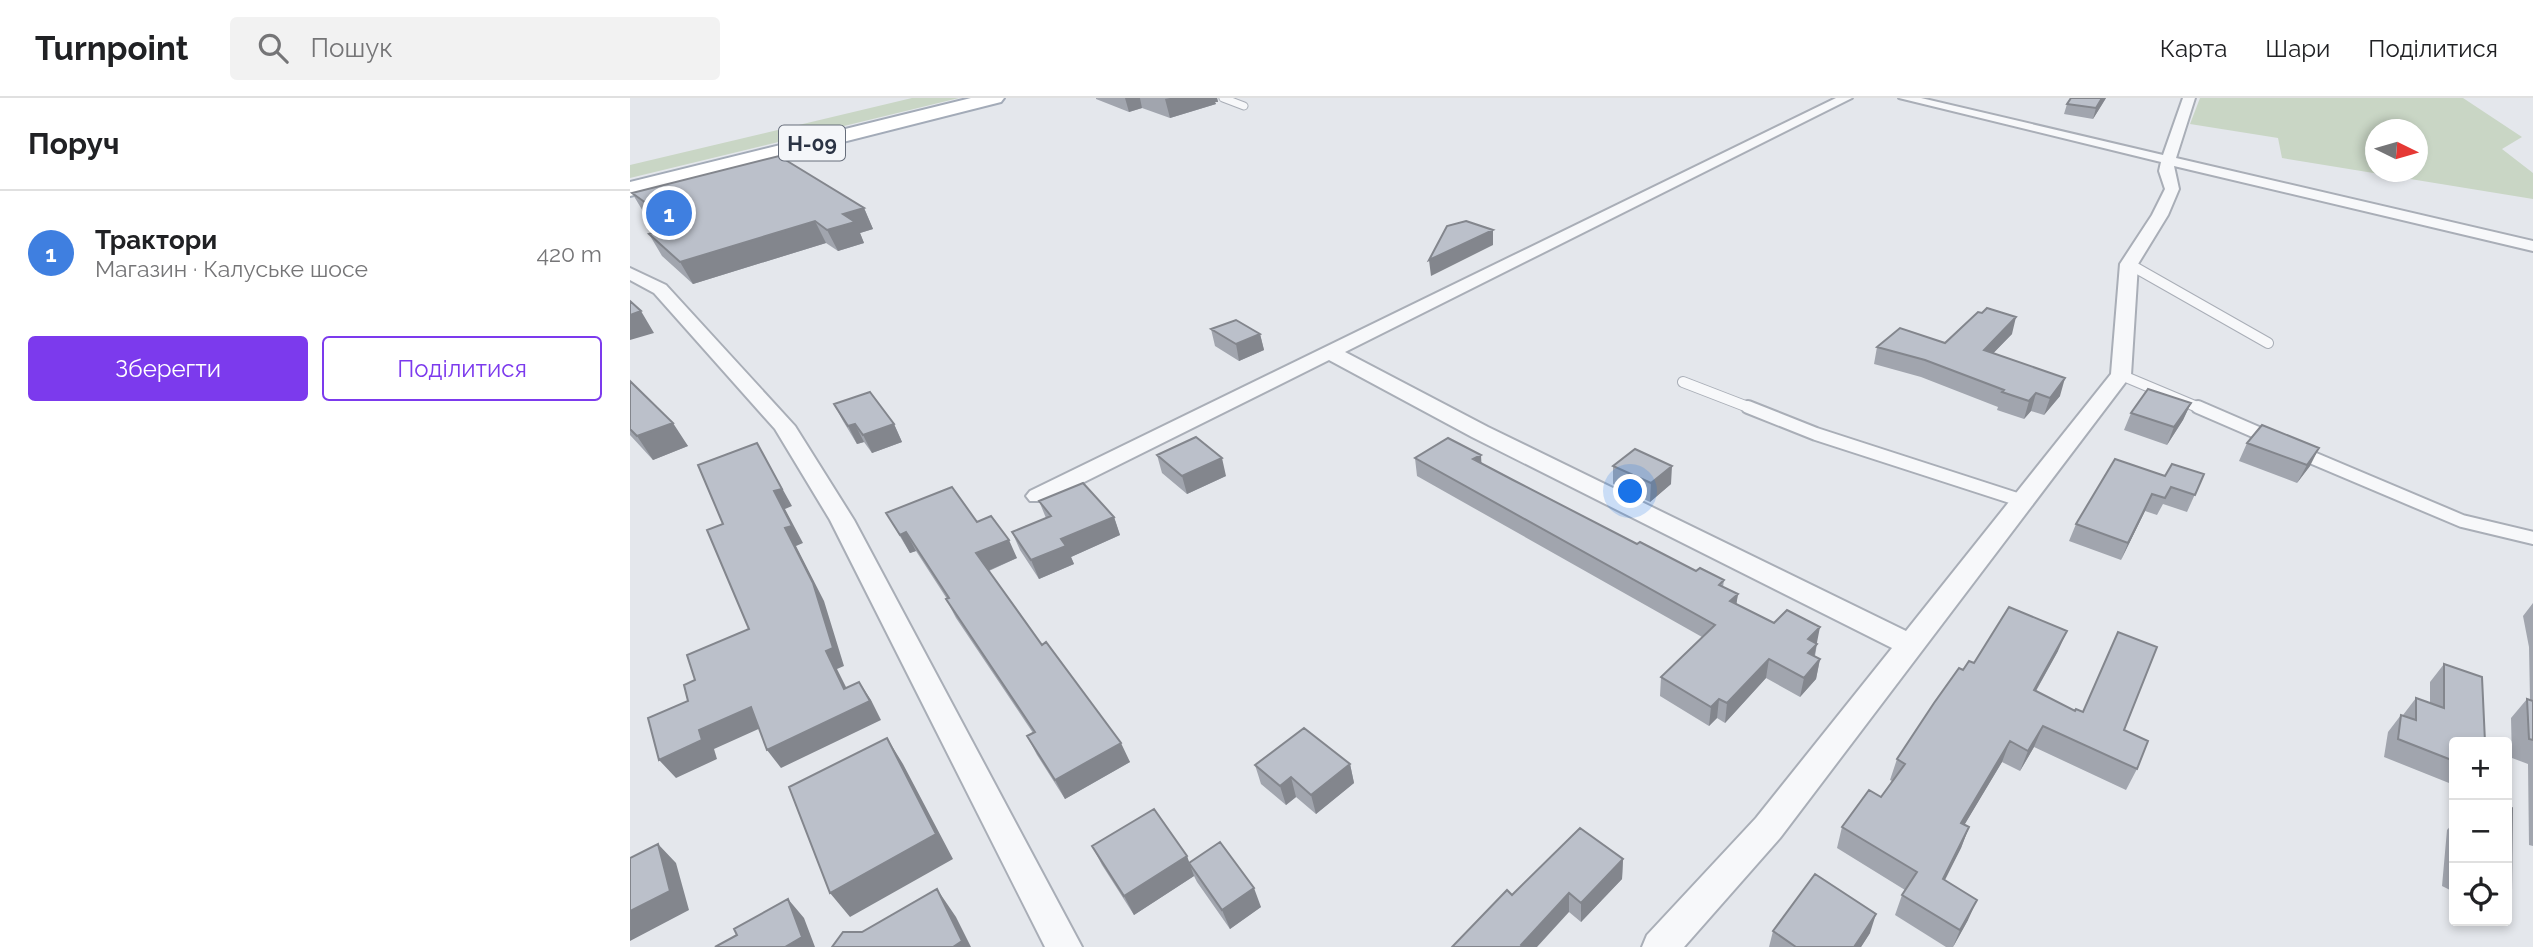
<!DOCTYPE html>
<html lang="uk">
<meta charset="utf-8">
<style>
:root{--surface:#fff;--page:#f2f2f2;--text:#202124;--muted:#757577;--line:#e0e0e0;--accent:#7c3aed}
body{margin:0;font-family:Raleway,sans-serif;background:var(--page);color:var(--text)}
.controls{position:absolute;right:21px;bottom:21px;display:grid;overflow:hidden;border-radius:7px;box-shadow:0 4px 10px #0003}
.controls button{width:63px;height:63px;display:grid;place-items:center;padding:0;border:0;border-bottom:2px solid var(--line);background:var(--surface);color:var(--text);font:35px sans-serif}
.compass{position:absolute;left:1735px;top:21px;width:63px;height:63px;border-radius:50%;background:var(--surface);box-shadow:0 4px 10px #0003;rotate:95deg}
.you{position:absolute;left:1001px;top:394px;width:24px;height:24px;margin:-18px;border:5px solid #fff;border-radius:50%;background:#1a73e8;box-shadow:0 0 0 10px #1a73e833}
.badge{display:grid;place-items:center;width:46px;height:46px;border-radius:50%;background:var(--accent);color:#fff;font-size:23px;font-weight:700}
.pin{position:absolute;translate:-50% -50%;border:4px solid #fff;box-shadow:0 2px 7px #0006}
.list{margin:0;padding:0;list-style:none}
h2{display:flex;justify-content:space-between;align-items:center;height:91px;margin:0;padding:0 28px;font-size:30px}
h2 small{font-size:23px;font-weight:400;color:var(--muted)}
.list li{display:grid;grid-template-columns:46px 1fr auto;gap:21px;align-items:center;box-sizing:border-box;height:126px;padding:0 28px;border-top:2px solid var(--line)}
.list b{display:block;font-size:26px;white-space:nowrap}
.list p{margin:0;font-size:23px;white-space:nowrap;color:var(--muted)}
.list em{font-size:23px;font-style:normal;color:var(--muted)}
.actions{display:flex;gap:14px;padding:21px 28px}
.actions a{flex:1;padding:16px 0;border:2px solid var(--accent);border-radius:7px;text-align:center;font-size:24px;color:var(--accent)}
.actions .main{background:var(--accent);color:#fff}
.icon{flex:none;width:38px;height:38px;fill:none;stroke:currentColor;stroke-width:2;stroke-linecap:round;stroke-linejoin:round}
.map{position:relative;flex:none;width:1903px;height:849px;overflow:hidden}
header{display:flex;align-items:center;gap:42px;box-sizing:border-box;height:98px;padding:0 35px;background:var(--surface);border-bottom:2px solid var(--line)}
header strong{font-size:33px}
nav{display:flex;gap:38px;margin-inline-start:auto;font-size:24px}
.search{width:490px;height:63px;background:var(--page);display:flex;align-items:center;gap:18px;box-sizing:border-box;padding:0 24px;border-radius:7px;color:var(--muted);font-size:26px}
main{display:flex}
aside{flex:1;background:var(--surface)}
.map>svg:first-child{display:block}
.green{fill:#c9d6c5;fill-rule:evenodd}
.lines{fill:none;stroke-linecap:round;stroke-linejoin:round}
.service-far2-casing{stroke:#a9aeb7;stroke-width:9}
.service-far1-casing{stroke:#a9aeb7;stroke-width:12}
.service-casing{stroke:#a9aeb7;stroke-width:16}
.minor-casing{stroke:#a9aeb7;stroke-width:4}
.primary-casing{stroke:#a3abb8;stroke-width:4}
.service-far2{stroke:#f7f8fa;stroke-width:7}
.service-far1{stroke:#f7f8fa;stroke-width:10}
.service{stroke:#f7f8fa;stroke-width:12}
.minor{fill:#f7f8fa;fill-rule:evenodd}
.primary{fill:#fff;fill-rule:evenodd}
.wall{fill:#a1a5ae}
.shaded-wall{fill:#83868d}
.building{fill:#bbc0ca;stroke:#83868d;stroke-width:2}
.labels{text-anchor:middle;dominant-baseline:central;stroke-width:5;stroke-linejoin:round;paint-order:stroke}
.shield{fill:#f4f6f9;stroke:#676e7b;stroke-width:2}
.shield-label{font-size:21px;font-weight:bold;fill:#2b3445}
</style>
<header>
<strong>Turnpoint</strong>
<div class="search"><svg class="icon" aria-label="search" viewBox="0 0 24 24"><circle cx="10" cy="10" r="6"/><path d="M15 15l6 6"/></svg>Пошук</div>
<nav><a>Карта</a><a>Шари</a><a>Поділитися</a></nav>
</header>
<main>
<aside>
<h2>Поруч<small></small></h2>
<ul class="list">
<li><span class="badge" style="background:#3f7fe0">1</span><div><b>Трактори</b><p>Магазин · Калуське шосе</p></div><em>420 m</em></li>
</ul>
<div class="actions"><a class="main">Зберегти</a><a>Поділитися</a></div>
</aside>
<div class="map">
<svg width="1903" height="849" viewBox="0 0 1903 849">
<rect width="100%" height="100%" fill="#e4e7ec"/>
<path class="green" d="M282,0h47l-329,80v-13z
M1570,0h263l59,39 -20,12 31,24v26l-251,-41 -4,-20 -88,-14zM1745,32h42v42h-42z"/>
<g class="lines">
<defs>
<path id="service-far2" d="M593,0l21,8"/>
<path id="service-far1" d="M1499,166l139,79
M1491,277l81,34
M1053,284l70,27"/>
<path id="service" d="M1118,309l68,27 207,67
M1568,309l74,32
M1671,355l161,68 71,17"/>
<path id="minor" d="M1206,0h16l-507,254 143,75 418,204 205,-257 9,-110 32,-49 13,-26 -6,-18 2,-9 -262,-64h22l242,57 20,-57h12l-19,60 357,83v10l-359,-85 5,23 -11,26 -30,49 -7,111 -351,463 -96,109h-42l5,-12 109,-117 136,-170 -420,-211 -143,-77 -283,141h-16l-4,-5 4,-5z
M0,170l36,17 129,141 59,94 228,427h-37l-215,-427 -55,-91 -121,-136 -24,-13z"/>
<path id="primary" d="M341,0h33l-3,4 -371,94v-14z"/>
</defs>
<use href="#service-far2" class="service-far2-casing"/>
<use href="#service-far1" class="service-far1-casing"/>
<use href="#service" class="service-casing"/>
<use href="#minor" class="minor-casing"/>
<use href="#primary" class="primary-casing"/>
<use href="#service-far2" class="service-far2"/>
<use href="#service-far1" class="service-far1"/>
<use href="#service" class="service"/>
<use href="#minor" class="minor"/>
<use href="#primary" class="primary"/>
</g>
<path class="wall" d="M466,0h121l1,4h-3l1,2 -46,14 -28,-10 -13,4 -33,-13z
M1476,0l-13,21 -29,-5 3,-10z
M2,95l232,15 9,21 -13,4 4,10 -26,8 -12,-8 -133,41 -31,-28 -13,-22 17,-4 -22,-17z
M581,231l49,5 4,16 -25,11 -24,-15z
M1382,236l-19,19 67,43 -16,19 -13,-4 -7,8 -27,-9 1,-3 -77,-30 -47,-13 3,-17 68,-4z
M0,283l58,65 -35,14 -23,-25z
M1561,305l-8,17 -16,25 -43,-15 7,-17z
M204,306l60,20 8,18 -30,11 -8,-11 -7,2 -14,-23z
M1617,345l63,23 -13,17 -58,-22z
M527,357l69,21 -39,18 -25,-21z
M785,360l66,5 156,81 59,27 28,9 -1,7 15,7 -2,10 81,40 -2,12 5,3 -4,20 -16,18 -34,-19 -41,45 -8,-5 -8,8 -49,-30 1,-19 41,-40 -285,-161z
M983,368l58,18 -21,18 -37,-18z
M1574,376l-17,38 -24,-8 -6,11 -12,-4 -24,49 -52,-19 7,-17 89,-48z
M409,403l75,16 6,18 -49,22 3,7 -35,15 -19,-29 -8,-18 34,-14z
M256,415l91,9 40,36 -28,13 53,74 88,117 -65,37 -28,-44 -10,-19 6,-3 -77,-115 -10,-19h1l-31,-48 -6,2z
M1903,505v243l-4,-1 -1,-81 -16,-6 -1,-40 16,-19 3,1 -1,-53 -6,-31z
M1428,553l-22,40 39,20 49,19 13,39 -11,21 -92,-43 -14,24 -18,-9 -38,63 5,2 -8,21 -17,32 24,40 -15,27h-7l-51,-32 7,-20 3,-5 -68,-42 5,-21 39,-30 11,-16 -2,-1 7,-21 66,-89 11,-7z
M1814,566l10,78v43l-70,-28 4,-25 13,-17h2l13,-17 14,5v-21z
M720,666l4,19 -38,31 -20,-17 -10,8 -25,-21 -6,-19z
M1824,724v70l-12,-6 5,-56z
M462,748l95,10 2,7 72,44 -31,22 -33,-47 -3,-6 -60,39 -32,-50z
M993,761l-1,20 -41,43 -12,-10 -57,-17z
M1143,833l97,2 -9,14h-92z"/>
<path class="shaded-wall" d="M495,0h15l2,10 -13,4z
M540,0h47l1,4h-3l1,2 -46,14 -5,-19z
M1472,0h4l-13,21 3,-11z
M234,110l9,21 -13,4 4,10 -26,8 -11,-21 16,-16z
M185,123l11,22 -133,41 -13,-22z
M863,132v15l-62,31 -2,-16z
M11,213l13,22 -24,7v-25z
M1386,219l-4,17 -32,33 4,-17z
M630,236l4,16 -25,11 -3,-17z
M1435,280l-5,18 -16,19 6,-17z
M1406,295l-5,18 -7,8 5,-18z
M1561,305l-8,17 -16,25 7,-18z
M43,325l15,23 -35,14 -16,-24z
M225,326l9,18 -7,2 -9,-18z
M264,326l8,18 -30,11 -9,-18z
M127,345l35,63 -7,3 18,34 -7,3 28,55 20,65 -7,3 19,38 -12,-18 -18,-38 -41,-123 -11,-37z
M1689,350l-9,18 -13,17 10,-18z
M851,357l1,18 -9,-14z
M592,360l4,18 -39,18 -5,-18z
M1042,368l-1,18 -21,18 1,-19z
M1522,396l-7,17 -24,49 7,-17z
M484,419l6,18 -49,22 3,7 -35,15 -8,-19 30,-21z
M276,434l10,19 -6,2 -10,-18z
M379,442l8,18 -32,14 -9,-19z
M1108,496l-3,19 -5,-12z
M1190,529l-7,36 -8,9 3,-33z
M1437,533l-9,20 -33,59 9,-20z
M1139,561l-3,19 -41,45 2,-20z
M1190,561l-4,20 -16,18 4,-19z
M229,584l12,18 10,20 -100,48 -14,-18z
M1089,601l-2,19 -8,8 2,-19z
M121,609l14,19 -51,23 3,10 -41,19 -17,-18 40,-30z
M1413,628l-9,21 -14,24 8,-20z
M257,640l16,26 50,95 -103,58 -20,-24z
M1380,643l-8,21 -49,82 8,-21z
M491,645l9,19 -65,37 -10,-19z
M720,666l4,19 -38,31 -5,-19z
M661,679l5,20 -10,8 -6,-19z
M1339,729l-8,21 -26,52 8,-21z
M28,746l18,19 13,47 -59,31v-30z
M557,758l7,20 -60,39 -10,-19z
M993,761l-1,20 -41,43v-19z
M624,790l7,19 -31,22 -8,-19z
M307,791l19,28 15,30h-18z
M939,795v19l-32,35h-16v-2z
M158,801l16,19 11,29h-30z
M1347,802l-9,20 -15,27 7,-17z
M1246,816l-6,19 -9,14h-7z"/>
<path class="building" d="M1441,0h31l-6,10 -29,-4z
M149,58l85,52 -21,6 12,8 -28,8 -12,-9 -135,41 -31,-28 29,-8 -46,-33z
M836,123l27,9 -64,30 18,-34z
M0,203l11,10 -11,4z
M1357,210l29,9 -32,33 81,28 -15,20 -14,-5 -7,8 -27,-9 2,-2 -79,-30 -48,-13 23,-19 45,15 33,-31 4,1z
M606,222l24,14 -24,10 -25,-15z
M0,283l43,42 -36,13 -7,-7z
M1518,291l43,14 -17,24 -43,-14z
M240,294l24,32 -31,11 -8,-11 -7,2 -14,-22z
M1632,327l57,23 -12,17 -60,-22z
M566,339l26,21 -40,18 -25,-21z
M818,340l33,17 -8,4 40,21 124,64 3,-2 56,29 4,-3 24,12 -5,5 19,9 -8,7 44,22 13,-13 33,17 -12,12 9,5 -9,9 12,6 -16,19 -35,-19 -42,44 -8,-4 -8,8 -50,-30 54,-52 -300,-167z
M127,345l25,46 -8,2 18,35 -7,2 28,55 20,65 -7,3 18,38 15,-7 11,19 -103,49 -16,-43 -52,23 3,10 -43,20 -11,-42 40,-17 -4,-16 11,-5 -8,-25 62,-26 -42,-99 16,-6 -25,-59z
M1005,351l37,17 -21,17 -38,-17z
M1485,361l50,17 7,-12 32,10 -9,21 -24,-8 -6,11 -13,-4 -24,49 -52,-19z
M453,385l31,34 -53,22 5,7 -35,14 -19,-28 39,-16 -12,-15z
M322,389l25,35 14,-6 18,24 -33,13 66,92 4,-3 75,101 -66,37 -28,-44 8,-4 -89,-133 3,-1 -43,-66 -6,3 -14,-22z
M1379,509l58,24 -33,59 41,21 1,-2 7,3 35,-80 39,15 -33,83 24,11 -11,28 -94,-43 -15,25 -18,-10 -49,82 8,4 -26,52 34,21 -17,30 -58,-35 15,-23 -75,-45 27,-37 12,7 24,-33 -8,-5 37,-56 25,-35 4,2 6,-9 5,2z
M1814,566l38,13 3,65h-31v19l-56,-22 3,-24 15,5v-22l28,10z
M1897,601l6,2v39l-4,-1z
M674,630l46,36 -39,31 -20,-18 -11,9 -25,-21z
M257,640l49,96 -106,59 -41,-106z
M1877,707l5,3 -1,84 -4,-2z
M524,711l33,47 -63,40 -32,-50z
M950,730l43,31 -42,44 -12,-10 -48,52 2,2h-71l55,-57 5,5z
M590,744l34,46 -32,22 -33,-47z
M28,746l12,47 -40,20v-53z
M1185,776l61,40 -22,33h-58l-23,-16z
M307,791l25,52 -9,6h-121l11,-15h19z
M158,801l14,38 -17,10h-70l22,-12 -3,-6z"/>
<g class="labels">
<rect class="shield" x="149" y="27.5" width="66" height="35" rx="5"/>
<g class="shield-label">
<text x="182" y="45">Н-09</text>
</g>
</g>
</svg>
<div class="controls">
<button>+</button>
<button>−</button>
<button><svg class="icon" aria-label="locate" viewBox="0 0 24 24"><circle cx="12" cy="12" r="6"/><path d="M12 2v4M12 18v4M2 12h4M18 12h4"/></svg></button>
</div>
<svg class="compass" viewBox="-18 -18 36 36"><path d="M0-13l5 13h-10z" fill="#e53935"/><path d="M0 13l5-13h-10z" fill="#757577"/></svg>
<div class="you"></div>
<div class="pin badge" style="left:39px;top:115px;background:#3f7fe0">1</div>
</div>
</main>
